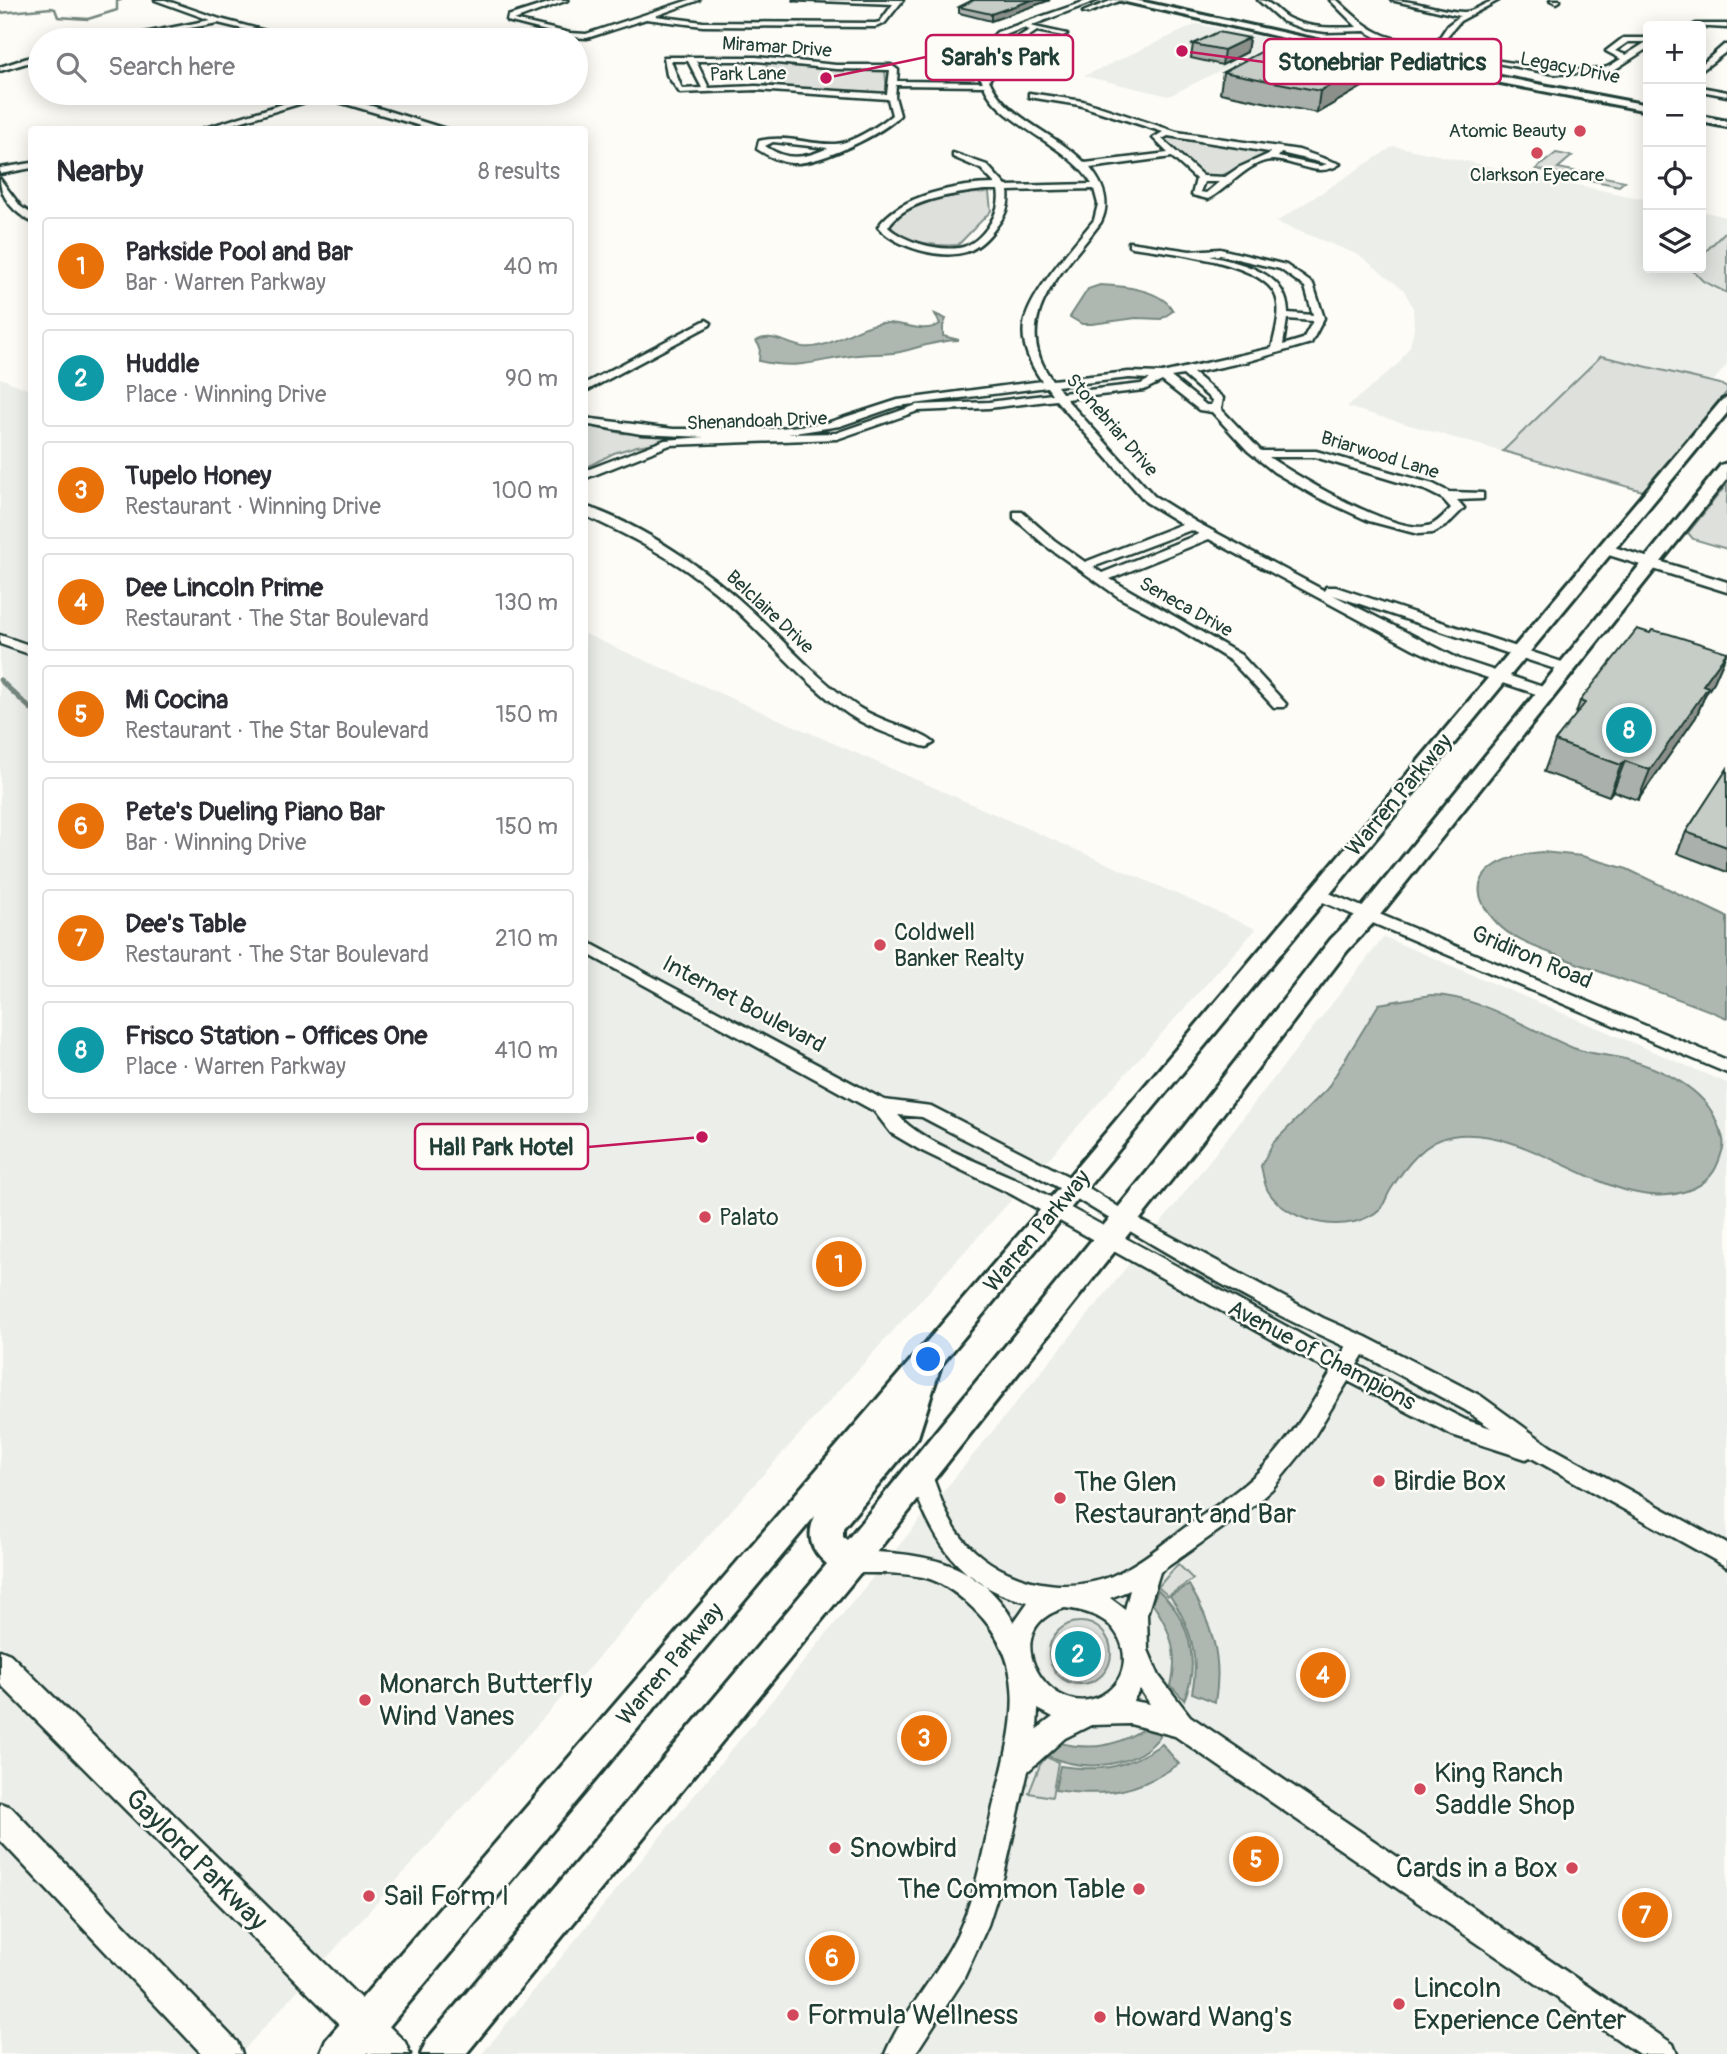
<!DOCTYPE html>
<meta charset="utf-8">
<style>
:root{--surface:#fff;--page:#f7f7f7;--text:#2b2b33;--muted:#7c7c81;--line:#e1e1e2;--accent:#d1495b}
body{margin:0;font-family:Pangolin,sans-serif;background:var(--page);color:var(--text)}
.controls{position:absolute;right:21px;top:21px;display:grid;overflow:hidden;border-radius:7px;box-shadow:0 4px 18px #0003}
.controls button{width:63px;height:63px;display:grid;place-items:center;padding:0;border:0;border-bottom:2px solid var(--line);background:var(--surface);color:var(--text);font:35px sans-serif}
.you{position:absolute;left:929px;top:1360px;width:24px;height:24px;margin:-18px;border:5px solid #fff;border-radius:50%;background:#1a73e8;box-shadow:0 0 0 10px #1a73e833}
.badge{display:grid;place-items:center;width:46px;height:46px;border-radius:50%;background:var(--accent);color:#fff;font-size:23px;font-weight:700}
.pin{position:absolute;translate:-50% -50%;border:4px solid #fff;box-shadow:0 2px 7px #0006}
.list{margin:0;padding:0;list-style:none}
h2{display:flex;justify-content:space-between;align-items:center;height:91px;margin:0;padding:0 28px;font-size:30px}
h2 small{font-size:23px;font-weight:400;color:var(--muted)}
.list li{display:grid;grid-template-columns:46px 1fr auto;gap:21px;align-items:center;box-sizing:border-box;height:98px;margin:0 14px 14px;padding:0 14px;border:2px solid var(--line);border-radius:7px}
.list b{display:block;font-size:26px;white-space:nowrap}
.list p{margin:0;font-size:23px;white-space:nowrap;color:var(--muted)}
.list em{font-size:23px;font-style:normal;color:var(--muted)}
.icon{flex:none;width:38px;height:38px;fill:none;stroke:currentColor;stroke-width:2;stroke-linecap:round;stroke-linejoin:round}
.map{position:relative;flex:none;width:1727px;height:2054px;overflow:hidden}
.search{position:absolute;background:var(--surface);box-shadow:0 4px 18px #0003;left:28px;top:28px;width:560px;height:77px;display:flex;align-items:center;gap:18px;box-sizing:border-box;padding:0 24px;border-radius:38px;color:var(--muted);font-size:26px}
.panel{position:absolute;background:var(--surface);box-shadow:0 4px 18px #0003;left:28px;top:126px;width:560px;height:987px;border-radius:7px}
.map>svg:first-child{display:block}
.built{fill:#eceee9}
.green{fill:#dde0db;stroke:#7e8e88;stroke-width:2}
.water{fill:#aeb8b1;stroke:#75877f;stroke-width:2}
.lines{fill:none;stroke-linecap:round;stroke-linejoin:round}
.stream-far1{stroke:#75877f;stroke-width:2.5}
.stream{stroke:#75877f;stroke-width:5}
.minor-casing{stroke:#1f3d34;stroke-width:5}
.tertiary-casing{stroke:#1f3d34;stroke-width:5}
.secondary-casing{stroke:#1f3d34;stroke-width:6}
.minor{fill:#fdfcf7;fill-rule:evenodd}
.tertiary{fill:#fdfcf7;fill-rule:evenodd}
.secondary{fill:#fdfcf7;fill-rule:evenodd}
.wall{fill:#aab0ab;stroke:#1f3d34;stroke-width:2}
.shaded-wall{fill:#8b908b;stroke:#1f3d34;stroke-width:2}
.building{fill:#c6cdc7;stroke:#1f3d34;stroke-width:2}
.poi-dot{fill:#d1495b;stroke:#fdfcf7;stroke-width:2.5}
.labels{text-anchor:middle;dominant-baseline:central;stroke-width:5;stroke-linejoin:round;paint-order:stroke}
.far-street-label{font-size:19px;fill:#1f3d34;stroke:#fdfcf7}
.far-poi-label{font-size:19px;fill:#1f3d34;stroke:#fdfcf7;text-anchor:end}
.street-label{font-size:23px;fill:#1f3d34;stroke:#fdfcf7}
.poi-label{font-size:23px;fill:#1f3d34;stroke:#fdfcf7;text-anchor:start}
.near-poi-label{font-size:28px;fill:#1f3d34;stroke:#fdfcf7;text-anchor:start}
.near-street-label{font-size:28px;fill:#1f3d34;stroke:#fdfcf7}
.leader{fill:none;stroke:#c2185b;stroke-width:2.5}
.callout-dot{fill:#c2185b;stroke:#fdfcf7;stroke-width:2.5}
.callout{fill:#fdfcf7;stroke:#c2185b;stroke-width:2.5}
.callout-label{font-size:24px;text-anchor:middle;font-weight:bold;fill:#1f3d34}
</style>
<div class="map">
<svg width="1727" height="2054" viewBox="0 0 1727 2054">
<rect width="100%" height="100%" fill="#fdfcf7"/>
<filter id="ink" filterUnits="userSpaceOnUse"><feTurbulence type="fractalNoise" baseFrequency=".0143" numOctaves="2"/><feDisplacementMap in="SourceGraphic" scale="14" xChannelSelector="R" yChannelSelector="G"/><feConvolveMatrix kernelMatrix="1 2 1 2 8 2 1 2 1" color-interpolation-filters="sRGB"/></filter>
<g filter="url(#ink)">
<path class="built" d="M1197,24l82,17 -110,55 -85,-20z
M1394,146l254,54v68h53v-57l26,6v148l-105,121 -275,-79 52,-44 11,-17 4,-17 -1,-21 -9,-18 -45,-35 -83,-33z
M0,378l32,13v719h552l1,-476 671,295 -1016,1125h-240z
M1384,937l343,146v971h-1245l629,-767z"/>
<path class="green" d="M767,62l56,7h58l4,2 2,20 -7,3 -114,-9z
M1168,135l97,15 5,5 -52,22 -16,-3 -39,-35z
M1556,153l16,3 -14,12 67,13 -6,5 -83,-17z
M989,192l2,19 -33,34c-22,2 -51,-3 -69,-16l-1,-6c28,-22 66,-29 101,-31z
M1727,230v63l-24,-12 -13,-13h11v-12z
M1601,356l119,28 7,4v4l-84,99 -140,-40z
M585,425l36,8 59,3 -1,3 -42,7 -23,7 -29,15z
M1727,484v65l-34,-10 -5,-6z
M1178,1564l15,15 -25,17 -10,-9z
M1049 1653a31 31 0 1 1 62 0a31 31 0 1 1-62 0Z
M1046,1757l12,5 -6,35 -23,-4 11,-28z"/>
<path class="water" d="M1100,285c22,1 62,4 73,26l-12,8 -25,-1 -44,6h-10l-12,-7 18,-28z
M935,314l11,5 -3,7v10l16,4c-20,0 -39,7 -59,12 -16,3 -33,1 -49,4 -37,5 -53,14 -92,5l1,-14 -4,-6c16,-9 30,3 47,6 27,3 52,-21 78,-24 20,-2 42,12 59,1z
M1542,852l40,4 45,13 100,48v101c-56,-24 -115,-40 -171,-63 -21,-8 -45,-16 -60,-33 -41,-45 3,-66 46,-70z
M1431,995c50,1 96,34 142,53 16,6 35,7 52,11 33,8 80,29 92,64 3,8 8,16 6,25 -5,18 -10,31 -29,40 -76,35 -159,-65 -242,-52 -27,4 -47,31 -61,53 -4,6 -6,14 -10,19 -29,28 -92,17 -113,-17 -4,-7 -5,-17 -7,-25l12,-23 54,-54 52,-85z
M1189,1585c23,38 34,73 26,117l-23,-9c8,-36 -1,-67 -22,-97z
M1158,1590c31,27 43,73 26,110l-13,-14c8,-31 0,-57 -19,-83z
M1147,1726l15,7c-24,36 -78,39 -114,23l12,-13c33,8 60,3 87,-17z
M1162,1744l17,20c-43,29 -73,33 -124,26l5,-24c43,6 66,2 102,-22z"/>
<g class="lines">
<path class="stream-far1" d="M0,13l51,-5 4,1 3,8 30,2 29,-9v-9l4,-1"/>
<path class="stream" d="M0,680l32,30"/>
<defs>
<path id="minor" d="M155,0h10l55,19 80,21h-12l-70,-17 -95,17h-14l101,-20z
M558,0h10l-54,20 56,13 16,1 103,-34h10l-44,16 48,6 172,1 5,-1 13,-18 -99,-4h109l-19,24 -9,3 -172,-1 -57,-7 -59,19 -17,-1 -63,-16 1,-5z
M1089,0h9l-68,26 37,8 -4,2 -26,-5 -24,16 -24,33c16,38 68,54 96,83l83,-10 -15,-15 10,-6 -84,-27 -50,-8v-4l54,8 94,31 122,18 41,14c-22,15 -43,-3 -67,-4 -24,0 -46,30 -65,39l-16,-4 4,-16 -24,-22 -82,11c13,16 21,34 11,54 -36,49 -94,96 -49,158l77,-8 33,1 110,-25c3,-16 11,-38 3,-54 -16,-33 -110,-42 -143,-47l-3,-1v-4l61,9 30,-2 66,16 27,19 11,34 -13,25 -62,18 -56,12 30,25 -2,11 40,42h55l117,33 16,8 34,1v6l-26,1 7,8 -17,17 -14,8 -15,1 -49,-13 -52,-24 -43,-25 -26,-21 -36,-39 -13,-2 -37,-29 -18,9 -78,9 88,97 42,26 129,69 1,-4h10l235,78v6h-10l-228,-76 126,64 93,31v6h-10l-93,-31 -35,-16 -205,-110 -99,40 131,76 45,49 -2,3h-10l-43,-46 -52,-32 -59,-31 -74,-52 -32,-28v-6h8l32,28 31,22 97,-38 -36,-22 -90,-102 -67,8 -71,3 -81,28 -167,6 -86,34v-8l81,-31 39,-3 -63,-3 -57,-10v-6l89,11h97l57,-6 71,-23 144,-19c-11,-15 -21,-36 -18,-56 4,-30 50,-80 70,-105l4,-16 -4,-15 -86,2c2,15 -3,25 -12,36 -7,10 -18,21 -30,25 -25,8 -70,-5 -88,-25 21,-32 81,-43 117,-43l-14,-15 -28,-12v-4l34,12 19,21 86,-2c-24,-40 -94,-61 -108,-98l-88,-1 -1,12 5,18c-17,19 -82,50 -108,48 -13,-1 -24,-7 -35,-14l2,-8c26,-7 50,4 76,3 15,0 45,-19 57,-29l-4,-16 -132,-9 -76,3 -13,-18 -3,-18h92l80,8h55l7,5 -1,11 86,1 -10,-16 -1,-8 25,-26zM1023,28l7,2 -23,13 -21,31 -6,-15 23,-23zM671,61h17l14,27 -20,1zM696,61h60l80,8 54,1 -3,24 -131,-8 -47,2zM1168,136l101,16 2,1 -33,15 -13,9 -22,-1 -41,-37zM773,142l55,6c-25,11 -41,13 -63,-2zM1281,153l46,11 -6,2 -43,-9zM1204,182h15l-13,11 -6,-1zM984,190h14c5,21 -16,54 -39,58 -21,3 -55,-6 -71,-21 17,-28 67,-33 96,-37zM1220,255l60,14 25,18 8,28 -25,-2c-1,-41 -45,-49 -78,-57zM1287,319l26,2 -10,18 -20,6zM1183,375l30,26 -2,4h-5l-35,-28zM1129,378l21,1 -9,5 -79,9 -5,-7zM1047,387l5,7 -63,8 -72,3 -81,28 -48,1 52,-8 58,-20zM1269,457h46l110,33 18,9 8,9c-6,6 -13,14 -20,17 -31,13 -135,-49 -162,-68zM1191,530l8,4 -97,39 -9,-6z
M1113,0h9l-34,13 -5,-1z
M1258,0c14,0 20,14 32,19 21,10 45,9 67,8l-27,-27h7c15,14 28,27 47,35 34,13 192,44 223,32 5,-2 10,-6 14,-8l-15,-8 17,-13h25v4h-20l-13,9 11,4 19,-12h3v5l-37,24 -56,2 -139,-26 -36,-9 -15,-8 -39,1 -22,-3 -22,-8z
M1391,0c24,0 47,11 72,12 12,1 23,-12 36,-12l-39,21 -18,21 -4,-2 10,-15 12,-9z
M1550,0h10v1l-3,2z
M1696,24h31v4l-35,-2z
M1724,45h3v6l-26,20v-6z
M37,55h3v4l-40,12v-4z
M1701,87l26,5v4l-26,-5z
M318,93h12l119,37h-15l-112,-33 -109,33h-14z
M32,163v5l-32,6v-6z
M0,179l21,28 11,7v8c-16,-8 -32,-24 -32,-43z
M706,320l5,3 -1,2 -126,67v-8z
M584,506c58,18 128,67 171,108 34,32 64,67 103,93 19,13 65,25 76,36l-7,4 -5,-1c-25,-9 -52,-17 -74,-32 -50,-35 -87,-85 -134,-123 -39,-32 -84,-55 -130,-76z
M0,635l32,11v9l-32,-11z
M1317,888l410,172v13l-416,-176 -2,-4z
M584,940l300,160 47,6 150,77 50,32 192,103 43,19 115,59 70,51 176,97v23l-197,-110 -4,2 -74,-24 -104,-54 -36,59 -40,49 -20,18 -92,65 -13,42 1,36 11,26 31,40 483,328 4,10h-38l-464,-318 -45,-12 -39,1 -26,13 -37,33 -24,104 -16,50 -25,55 -48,74h-30c16,-39 52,-78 72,-119 19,-39 26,-85 36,-128 17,-71 42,-140 -20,-199 -14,-13 -31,-27 -50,-31 -24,-5 -49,-4 -74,-4l-8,-3 -4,-8 4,-8 8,-3c66,2 128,5 165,71l14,-20c-71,-15 -98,-66 -119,-129l3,-7 8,-3 8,3c11,24 16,51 34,72 35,42 98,59 150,38 27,-12 52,-33 75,-50 30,-21 59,-39 83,-66 24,-27 43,-57 61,-88l-320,-178 -91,-44 -29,-17 -17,-22 -290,-159zM898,1115l24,2c48,26 100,49 147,77 90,55 181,110 277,153l-6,9c-104,-57 -208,-115 -312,-171 -35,-18 -106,-41 -130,-70zM1363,1355l102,55 26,18 -25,-8 -109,-55zM1130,1590l-5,19 -15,-11zM1065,1608c15,2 29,5 41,14 22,18 25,51 2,69 -52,41 -120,-62 -43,-83zM1140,1689l10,15 -17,-3zM1038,1709l15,8 -16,12z"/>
<path id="tertiary" d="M1604,544l123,38v10l-128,-40 -3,-3z
M0,1650l10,4 395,388 5,12h-41l-369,-370z
M0,1803l11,4 226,235 5,12h-40l-202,-214z"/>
<path id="secondary" d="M1117,0h18l250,55 263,50v6l-263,-50z
M1701,116l26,5v6l-26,-5z
M1727,398v15l-786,952 -23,72 -75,91v9l4,3 337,-413 147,-188 29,-29 361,-445 6,-2v16l-351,441 -29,31 -145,190 -342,432 -394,481h-45l6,-14 400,-476c-16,-14 -21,-27 -12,-48l-449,538h-46l6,-14 739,-859 657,-781z"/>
</defs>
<use href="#minor" class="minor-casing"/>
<use href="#tertiary" class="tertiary-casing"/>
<use href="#secondary" class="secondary-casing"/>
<use href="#minor" class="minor"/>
<use href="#tertiary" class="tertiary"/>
<use href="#secondary" class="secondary"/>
</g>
<path class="wall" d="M971,0h79l-59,21 -32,-8v-6l12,-6z
M1249,38l-2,14 -25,13 -31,-7 2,-14z
M1301,53l70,10 -4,21 -50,29 -97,-20 3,-21z
M1727,652l-13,30 -9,13 -9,22 -58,83 -25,-9 -4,5 -65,-24 11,-31 20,-25 5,-15z
M1727,769v103l-50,-19 9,-21z"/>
<path class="shaded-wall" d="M1032,0h18l-59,21v-7z
M1249,38l-2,14 -25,13 2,-15z
M1371,63l-4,21 -50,29 3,-22z
M1727,652l-13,30 -9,13 -9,22 -58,83 12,-30 53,-85z
M1625,761l-12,30 -4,5 12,-31z"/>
<path class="building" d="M974,0h58l-41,14 -32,-7z
M1218,32l31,6 -25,12 -31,-6z
M1270,47l31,6 6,-3 64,13 -51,28 -97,-19z
M1637,629l13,4 2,-3 17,4 58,18 -24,33 5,2 -58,83 -25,-9 -4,4 -66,-24 30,-38 -5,-2z
M1727,769v78l-41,-15z"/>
</g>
<g class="poi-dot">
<circle cx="1580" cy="131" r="7"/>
<circle cx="1537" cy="153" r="7"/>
<circle cx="880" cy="945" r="7"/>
<circle cx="705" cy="1217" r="7"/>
<circle cx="1379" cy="1481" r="7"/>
<circle cx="1060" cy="1498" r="7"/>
<circle cx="365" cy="1700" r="7"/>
<circle cx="1420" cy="1789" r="7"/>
<circle cx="835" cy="1848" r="7"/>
<circle cx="1572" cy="1868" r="7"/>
<circle cx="1139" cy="1889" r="7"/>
<circle cx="369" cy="1896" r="7"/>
<circle cx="1399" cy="2004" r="7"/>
<circle cx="793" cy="2015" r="7"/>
<circle cx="1100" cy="2017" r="7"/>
</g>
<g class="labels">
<g class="far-street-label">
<text transform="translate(777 47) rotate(4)">Miramar Drive</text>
<text transform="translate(1570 68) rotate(11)">Legacy Drive</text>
<text transform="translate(748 74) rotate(-1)">Park Lane</text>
<text transform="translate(757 421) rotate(-2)">Shenandoah Drive</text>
<text transform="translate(1112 425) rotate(49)">Stonebriar Drive</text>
<text transform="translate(1380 455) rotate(17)">Briarwood Lane</text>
<text transform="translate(1186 607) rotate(29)">Seneca Drive</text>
<text transform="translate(770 612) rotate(43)">Belclaire Drive</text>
</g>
<g class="far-poi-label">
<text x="1566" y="131">Atomic Beauty</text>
<text x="1537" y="175" text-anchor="middle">Clarkson Eyecare</text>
</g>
<g class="street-label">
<text transform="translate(1399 795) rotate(-50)">Warren Parkway</text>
<text transform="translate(1532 957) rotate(23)">Gridiron Road</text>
<text transform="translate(744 1004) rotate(28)">Internet Boulevard</text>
<text transform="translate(1037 1231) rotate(-50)">Warren Parkway</text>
<text transform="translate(1322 1355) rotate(28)">Avenue of Champions</text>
<text transform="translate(670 1664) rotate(-50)">Warren Parkway</text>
</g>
<g class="poi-label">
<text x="894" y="932">Coldwell<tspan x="894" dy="26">Banker Realty</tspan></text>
<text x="719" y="1217">Palato</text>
</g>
<g class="near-poi-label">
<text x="1393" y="1481">Birdie Box</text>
<text x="1074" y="1482">The Glen<tspan x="1074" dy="32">Restaurant and Bar</tspan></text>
<text x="379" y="1684">Monarch Butterfly<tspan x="379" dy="32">Wind Vanes</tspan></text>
<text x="1434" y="1773">King Ranch<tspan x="1434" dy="32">Saddle Shop</tspan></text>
<text x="849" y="1848">Snowbird</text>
<text x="1558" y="1868" text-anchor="end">Cards in a Box</text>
<text x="1125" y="1889" text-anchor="end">The Common Table</text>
<text x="383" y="1896">Sail Form I</text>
<text x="1413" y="1988">Lincoln<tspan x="1413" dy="32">Experience Center</tspan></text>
<text x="807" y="2015">Formula Wellness</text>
<text x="1114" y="2017">Howard Wang's</text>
</g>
<g class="near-street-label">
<text transform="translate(196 1860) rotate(45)">Gaylord Parkway</text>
</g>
</g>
<path class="leader" d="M826 78L926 57M1182 51L1264 62M702 1137L588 1147"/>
<g class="callout-dot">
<circle cx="826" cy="78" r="7"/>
<circle cx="1182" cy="51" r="7"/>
<circle cx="702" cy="1137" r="7"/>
</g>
<g class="callout">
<rect x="926" y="35" width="147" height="45" rx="7"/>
<rect x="1264" y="39" width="237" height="45" rx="7"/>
<rect x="415" y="1124" width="173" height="45" rx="7"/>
</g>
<g class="callout-label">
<text x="1000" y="65">Sarah's Park</text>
<text x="1382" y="70">Stonebriar Pediatrics</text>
<text x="501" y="1155">Hall Park Hotel</text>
</g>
</svg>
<div class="controls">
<button>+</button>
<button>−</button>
<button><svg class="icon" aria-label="locate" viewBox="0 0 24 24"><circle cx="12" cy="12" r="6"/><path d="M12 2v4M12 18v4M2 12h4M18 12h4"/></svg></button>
<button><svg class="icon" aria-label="layers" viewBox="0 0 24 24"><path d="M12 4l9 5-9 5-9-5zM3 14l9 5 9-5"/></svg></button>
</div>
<div class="you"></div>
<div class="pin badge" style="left:839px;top:1264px;background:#e8710a">1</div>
<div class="pin badge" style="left:1078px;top:1654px;background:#0f9aa8">2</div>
<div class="pin badge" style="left:924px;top:1738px;background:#e8710a">3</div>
<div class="pin badge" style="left:1323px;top:1675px;background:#e8710a">4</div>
<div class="pin badge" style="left:1256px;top:1859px;background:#e8710a">5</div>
<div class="pin badge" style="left:832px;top:1958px;background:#e8710a">6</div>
<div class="pin badge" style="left:1645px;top:1915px;background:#e8710a">7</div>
<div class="pin badge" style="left:1629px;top:730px;background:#0f9aa8">8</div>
<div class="search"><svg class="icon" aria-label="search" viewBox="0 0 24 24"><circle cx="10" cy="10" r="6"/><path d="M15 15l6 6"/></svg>Search here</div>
<section class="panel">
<h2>Nearby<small>8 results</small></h2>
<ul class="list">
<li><span class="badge" style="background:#e8710a">1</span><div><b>Parkside Pool and Bar</b><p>Bar · Warren Parkway</p></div><em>40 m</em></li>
<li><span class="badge" style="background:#0f9aa8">2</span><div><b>Huddle</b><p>Place · Winning Drive</p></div><em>90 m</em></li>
<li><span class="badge" style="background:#e8710a">3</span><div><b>Tupelo Honey</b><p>Restaurant · Winning Drive</p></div><em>100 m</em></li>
<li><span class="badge" style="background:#e8710a">4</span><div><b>Dee Lincoln Prime</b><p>Restaurant · The Star Boulevard</p></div><em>130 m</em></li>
<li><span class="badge" style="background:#e8710a">5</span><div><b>Mi Cocina</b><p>Restaurant · The Star Boulevard</p></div><em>150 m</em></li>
<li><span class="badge" style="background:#e8710a">6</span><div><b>Pete's Dueling Piano Bar</b><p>Bar · Winning Drive</p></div><em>150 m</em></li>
<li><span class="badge" style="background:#e8710a">7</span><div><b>Dee's Table</b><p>Restaurant · The Star Boulevard</p></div><em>210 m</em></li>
<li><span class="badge" style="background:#0f9aa8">8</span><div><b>Frisco Station - Offices One</b><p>Place · Warren Parkway</p></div><em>410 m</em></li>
</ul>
</section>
</div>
